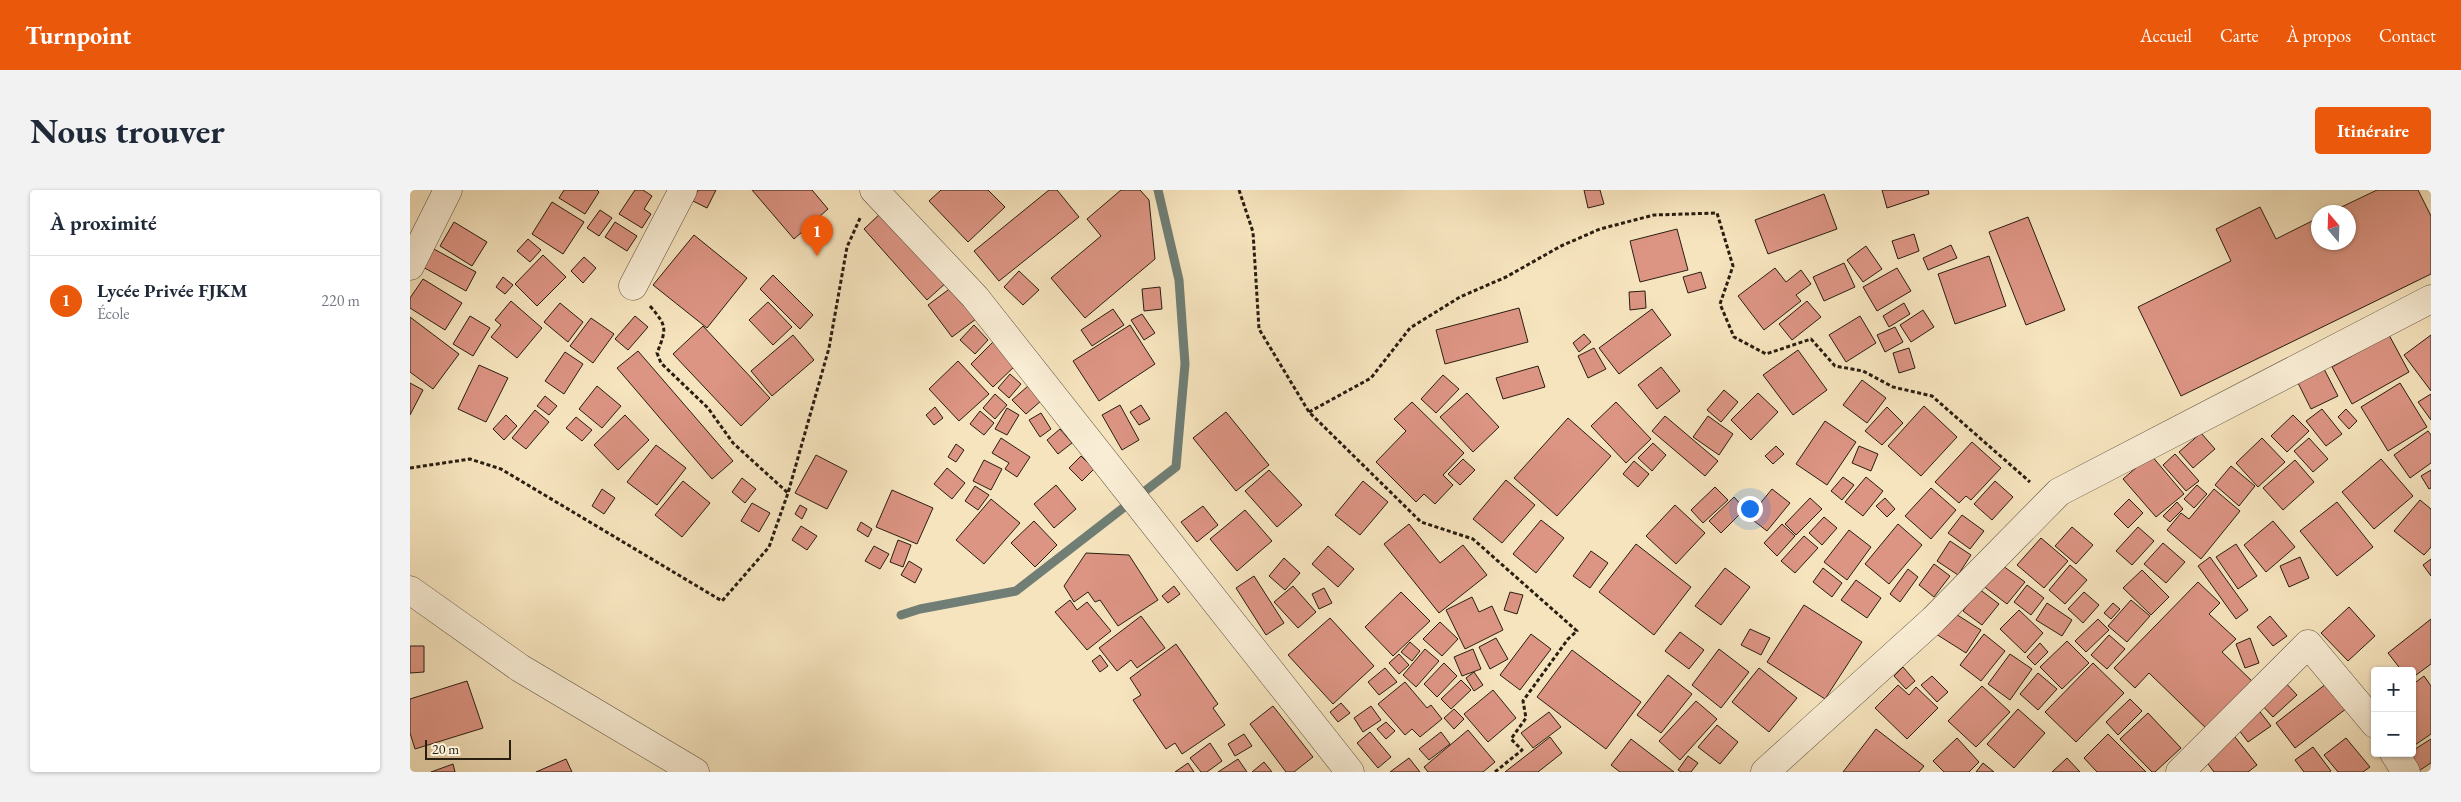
<!DOCTYPE html>
<html lang="fr">
<meta charset="utf-8">
<style>
:root{--surface:#fff;--page:#f2f2f3;--text:#1f2937;--muted:#747a83;--line:#e0e1e3;--accent:#ea580c}
body{margin:0;font-family:"EB Garamond",serif;background:var(--page);color:var(--text)}
.controls{position:absolute;right:15px;bottom:15px;display:grid;overflow:hidden;border-radius:5px;box-shadow:0 1px 4px #0004}
.controls button{width:45px;height:45px;display:grid;place-items:center;padding:0;border:0;border-bottom:1px solid var(--line);background:var(--surface);color:var(--text);font:25px sans-serif}
.compass{position:absolute;left:1901px;top:15px;width:45px;height:45px;border-radius:50%;background:var(--surface);box-shadow:0 1px 4px #0004;rotate:341deg}
.scale{position:absolute;left:15px;bottom:12px;width:86px;box-sizing:border-box;padding-left:5px;border:2px solid #2a1e11;border-top:0;font-size:14px;line-height:18px;white-space:nowrap;color:#2a1e11;-webkit-text-stroke:4px #f9edd5;paint-order:stroke}
.you{position:absolute;left:1339px;top:318px;width:18px;height:18px;margin:-12px;border:4px solid #fff;border-radius:50%;background:#1a73e8;box-shadow:0 0 0 8px #1a73e833}
.badge{display:grid;place-items:center;width:32px;height:32px;border-radius:50%;background:var(--accent);color:#fff;font-size:16px;font-weight:700}
.pin{position:absolute;translate:-50% -41px;filter:drop-shadow(0 1px 2px #0008)}
.pin::after{content:'';position:absolute;top:26px;width:18px;height:15px;background:inherit;clip-path:polygon(0 0,100% 0,50% 100%)}
.list{margin:0;padding:0;list-style:none}
h2{display:flex;justify-content:space-between;align-items:center;height:65px;margin:0;padding:0 20px;font-size:21px}
h2 small{font-size:16px;font-weight:400;color:var(--muted)}
.list li{display:grid;grid-template-columns:32px 1fr auto;gap:15px;align-items:center;box-sizing:border-box;height:90px;padding:0 20px;border-top:1px solid var(--line)}
.list b{display:block;font-size:19px;white-space:nowrap}
.list p{margin:0;font-size:16px;white-space:nowrap;color:var(--muted)}
.list em{font-size:16px;font-style:normal;color:var(--muted)}
.map{position:relative;flex:none;width:2021px;height:582px;overflow:hidden;border-radius:5px}
header{display:flex;align-items:center;gap:30px;box-sizing:border-box;height:70px;padding:0 25px;background:var(--accent);color:#fff}
header strong{font-size:24px}
nav{display:flex;gap:28px;margin-inline-start:auto;font-size:18px}
.intro{display:flex;align-items:center;justify-content:space-between;box-sizing:border-box;height:120px;padding:0 30px}
h1{margin:0;font-size:35px}
.button{padding:12px 22px;border-radius:5px;background:var(--accent);color:#fff;font-size:18px;font-weight:700}
main{display:flex;gap:30px;padding:0 30px}
aside{flex:1;background:var(--surface);border-radius:5px;box-shadow:0 1px 4px #0004}
.map>svg:first-child{display:block}
.lines{fill:none;stroke-linecap:round;stroke-linejoin:round}
.stream{stroke:#707e75;stroke-width:9}
.building{fill:#dc9483;stroke:#2a1e11}
.minor-casing{stroke:#5d503c;stroke-width:29}
.path{stroke:#2a1e11;stroke-width:3;stroke-dasharray:4 2.5;stroke-linecap:butt}
.minor{stroke:#f9edd5;stroke-width:28}
</style>
<header>
<strong>Turnpoint</strong>
<nav><a>Accueil</a><a>Carte</a><a>À propos</a><a>Contact</a></nav>
</header>
<div class="intro"><h1>Nous trouver</h1><a class="button">Itinéraire</a></div>
<main>
<aside>
<h2>À proximité<small></small></h2>
<ul class="list">
<li><span class="badge">1</span><div><b>Lycée Privée FJKM</b><p>École</p></div><em>220 m</em></li>
</ul>
</aside>
<div class="map">
<svg width="2021" height="582" viewBox="0 0 2021 582">
<rect width="100%" height="100%" fill="#f6e4be"/>
<filter id="stains"><feTurbulence type="fractalNoise" baseFrequency=".004" numOctaves="4"/><feColorMatrix values="0 0 0 0 .2 0 0 0 0 .09 0 0 0 0 .02 0 0 0 .5 -.17"/></filter>
<radialGradient id="worn" r=".72"><stop offset=".6" stop-color="#630" stop-opacity="0"/><stop offset="1" stop-color="#630" stop-opacity=".3"/></radialGradient>
<g class="lines">
<path class="stream" d="M491,425l19,-6 96,-18 160,-124 9,-103 -6,-84 -21,-90"/>
</g>
<path class="building" d="M154,0h33l2,2 -14,22 -26,-16z
M225,0h8l9,6 -8,13 7,5 -9,14 -23,-14z
M288,0h18l-9,18 -14,-7z
M342,0h60l16,19 -34,30z
M531,0h47l17,17 -37,35 -39,-41z
M639,0h8l22,27 -80,64 -25,-30z
M711,0h19l9,10 6,59 -70,59 -34,-40 50,-42 -14,-17z
M1174,0h16l4,14 -16,4z
M1472,0h46l1,4 -42,14z
M1967,0h41l13,26v58l-250,122 -43,-89 93,-46 -15,-32 44,-22 16,32 42,-21v24h30v-30h-17z
M1414,4l13,35 -69,25 -13,-34z
M142,12l32,20 -21,32 -31,-20z
M190,20l12,8 -13,18 -12,-8z
M473,21l64,71 -20,18 -63,-71z
M1618,27l37,93 -39,15 -37,-93z
M44,32l33,20 -15,24 -32,-20z
M205,32l22,14 -10,15 -22,-14z
M1267,39l11,41 -48,12 -10,-41z
M1504,44l5,17 -21,8 -6,-18z
M284,45l53,43 -40,50 -54,-43z
M118,49l13,11 -11,12 -13,-11z
M1541,55l6,13 -29,12 -5,-12z
M1456,56l16,23 -19,13 -16,-22z
M22,58l44,24 -10,19 -45,-25z
M133,65l23,22 -29,29 -22,-22z
M1579,66l17,50 -51,18 -17,-50z
M174,67l12,11 -13,15 -12,-12z
M1434,73l11,24 -31,14 -11,-24z
M1365,78l11,14 15,-12 10,14 -15,11 5,6 -37,29 -26,-34z
M1487,78l14,23 -34,20 -14,-24z
M609,81l20,19 -16,15 -19,-18z
M1291,82l5,16 -18,5 -5,-16z
M363,85l40,40 -13,14 -40,-40z
M93,87l10,8 -8,9 -9,-7z
M13,89l39,24 -17,27 -35,-22v-10z
M542,97l24,32 -24,18 -24,-32z
M750,97l2,22 -18,2 -2,-22z
M1235,101l1,17 -16,2 -1,-18z
M101,111l31,27 -25,30 -26,-21 10,-12 -6,-5z
M1397,111l14,16 -29,23 -13,-16z
M358,112l24,25 -19,18 -24,-25z
M150,113l23,19 -15,20 -24,-20z
M1494,113l6,11 -21,13 -6,-11z
M1109,118l9,34 -83,22 -9,-34z
M703,119l11,16 -32,21 -11,-16z
M1242,119l19,26 -52,39 -20,-26z
M1513,120l11,17 -23,15 -11,-17z
M732,124l13,19 -11,7 -13,-20z
M60,126l20,12 -17,28 -20,-12z
M225,126l13,11 -20,23 -13,-11z
M1450,126l16,27 -30,19 -17,-27z
M0,127l49,37 -26,35 -23,-17z
M181,128l23,16 -21,29 -23,-17z
M564,135l14,15 -13,14 -15,-14z
M720,135l25,39 -56,37 -26,-40z
M293,136l67,72 -29,28 -68,-72z
M1485,137l8,15 -18,10 -8,-17z
M1174,144l7,8 -12,10 -6,-9z
M383,145l21,25 -42,36 -21,-25z
M1979,145l20,37 -57,32 -20,-37z
M2021,145v56l-27,-36z
M584,151l23,23 -24,23 -22,-23z
M1184,158l12,21 -18,9 -10,-22z
M1499,158l6,20 -16,5 -6,-20z
M1388,160l29,40 -34,25 -30,-40z
M228,161l95,110 -21,18 -95,-111z
M155,162l18,12 -19,30 -19,-13z
M548,171l31,33 -30,27 -30,-32z
M69,175l29,13 -22,44 -28,-13z
M1128,176l7,21 -42,12 -7,-21z
M1251,177l19,24 -23,18 -19,-24z
M1914,179l14,27 -27,13 -13,-26z
M600,184l11,10 -12,14 -11,-10z
M1033,185l16,14 -23,24 -15,-14z
M1452,190l24,18 -19,25 -24,-18z
M0,193l13,7 -13,25z
M1990,193l27,44 -39,24 -27,-44z
M187,196l24,20 -19,22 -23,-19z
M618,196l14,14 -16,14 -14,-14z
M1314,200l14,12 -17,20 -14,-12z
M1057,203l32,34 -26,25 -33,-35z
M1348,203l20,19 -27,28 -20,-20z
M585,204l12,11 -12,14 -12,-11z
M2021,204v26l-13,-18z
M135,206l12,10 -8,9 -12,-9z
M1002,212l52,51 -21,22 10,10 -18,19 -11,-10 -8,8 -40,-40 30,-31 -12,-12z
M1206,212l35,37 -25,24 -35,-37z
M710,215l19,35 -17,10 -20,-35z
M731,215l9,14 -11,6 -9,-13z
M1514,216l33,31 -36,39 -33,-30z
M525,217l8,11 -9,7 -8,-10z
M1477,217l16,16 -21,22 -17,-14z
M597,218l12,7 -12,20 -12,-6z
M1912,219l20,25 -16,12 -20,-25z
M1936,219l11,12 -8,8 -11,-12z
M125,220l14,12 -23,27 -14,-11z
M570,221l14,12 -10,12 -14,-11z
M816,222l43,53 -33,26 -43,-53z
M631,223l10,16 -11,8 -11,-17z
M96,225l11,11 -13,14 -11,-11z
M215,225l24,25 -31,30 -24,-25z
M1883,225l16,16 -22,21 -16,-16z
M1255,226l53,45 -13,15 -53,-45z
M1298,226l25,18 -14,21 -26,-18z
M166,227l16,13 -10,11 -16,-13z
M1158,228l43,38 -54,60 -43,-38z
M1415,231l31,21 -29,43 -31,-21z
M650,239l12,14 -14,11 -11,-14z
M2018,241l3,4v28l-21,15 -16,-23z
M1791,243l14,16 -22,19 -14,-16z
M591,248l29,19 -13,20 -12,-8 4,-6 -17,-10z
M1852,248l23,24 -27,25 -22,-24z
M1899,248l19,21 -15,13 -19,-21z
M1562,252l29,26 -30,32 -5,-4 -7,7 -24,-21z
M1243,253l13,12 -14,16 -14,-13z
M546,254l8,6 -8,12 -8,-5z
M246,255l30,23 -29,37 -30,-23z
M1366,256l8,8 -11,10 -8,-8z
M1449,256l19,8 -7,17 -19,-8z
M1765,264l24,27 -13,10 -23,-26z
M406,265l31,16 -20,38 -32,-16z
M1741,265l33,39 -28,23 -33,-38z
M671,266l13,13 -12,12 -13,-13z
M1053,269l12,11 -15,15 -12,-11z
M1971,269l32,37 -39,33 -32,-37z
M574,270l18,9 -11,21 -18,-9z
M1885,270l19,22 -31,28 -20,-22z
M1224,271l15,13 -11,13 -15,-13z
M1821,276l24,20 -16,20 -24,-21z
M537,278l18,15 -13,16 -18,-15z
M859,280l33,35 -25,22 -32,-36z
M2021,280v18l-2,1 -8,-13z
M1433,287l11,8 -12,15 -11,-9z
M1456,287l17,14 -20,25 -18,-14z
M332,288l14,11 -11,14 -13,-11z
M1096,290l29,25 -33,38 -29,-24z
M273,291l27,22 -28,34 -27,-22z
M953,291l25,21 -28,33 -25,-20z
M1585,291l18,16 -21,23 -18,-16z
M646,295l20,24 -22,19 -20,-24z
M1787,295l10,9 -13,14 -10,-9z
M565,296l14,9 -11,15 -13,-9z
M1305,297l13,13 -25,23 -12,-13z
M1521,298l25,22 -25,29 -26,-23z
M192,299l13,9 -11,16 -12,-8z
M1362,299l18,14 -23,28 -18,-14z
M1804,299l26,22 -39,48 -34,-29 14,-17 8,6z
M482,300l41,18 -16,36 -41,-17z
M1324,307l11,12 -24,24 -12,-12z
M1400,308l12,11 -26,26 -11,-11z
M1475,308l10,11 -8,8 -11,-11z
M581,309l29,24 -36,41 -28,-24z
M1719,309l14,14 -15,15 -14,-14z
M2010,310l11,9v38l-7,8 -30,-24z
M1767,312l6,7 -13,13 -7,-6z
M1927,312l36,45 -36,29 -37,-45z
M342,313l18,10 -11,19 -18,-11z
M390,315l7,4 -5,10 -7,-5z
M1265,315l30,28 -29,31 -30,-28z
M793,316l15,19 -21,17 -16,-20z
M835,320l27,31 -35,30 -27,-32z
M1552,325l22,16 -14,18 -22,-16z
M1414,327l13,11 -15,17 -13,-12z
M1131,330l23,18 -28,35 -23,-19z
M624,331l23,24 -22,22 -24,-24z
M1863,331l22,26 -29,25 -22,-27z
M451,332l11,7 -4,8 -11,-7z
M999,334l31,39 23,-18 24,30 -48,38 -55,-69z
M1372,334l13,12 -18,20 -13,-13z
M1488,334l24,21 -33,39 -24,-20z
M391,336l16,10 -10,14 -15,-10z
M1662,337l21,18 -17,19 -21,-18z
M1728,337l16,14 -22,24 -16,-14z
M1439,340l22,17 -24,33 -23,-18z
M1394,346l14,12 -23,25 -14,-12z
M1631,348l27,23 -24,27 -27,-23z
M488,350l13,5 -8,22 -13,-5z
M1540,351l21,14 -13,20 -21,-14z
M1753,353l22,19 -19,21 -22,-19z
M1226,354l55,43 -37,48 -55,-43z
M1826,354l21,32 -19,13 -22,-32z
M464,356l15,8 -9,15 -15,-8z
M918,356l26,23 -16,18 -26,-23z
M1181,361l17,12 -18,25 -17,-12z
M676,363l43,2 29,45 -40,26 -18,-26 -5,2 -7,-10 -14,10 -10,-16z
M1800,367l38,53 -12,9 -38,-53z
M1890,367l9,21 -20,9 -9,-21z
M874,368l16,15 -15,17 -16,-14z
M2021,369v17l-8,-11z
M499,371l13,8 -7,14 -14,-8z
M1589,373l26,19 -18,22 -25,-19z
M1524,374l16,12 -16,21 -15,-12z
M1660,375l17,15 -22,24 -16,-14z
M1315,378l25,19 -29,38 -26,-19z
M1413,378l19,15 -10,14 -19,-15z
M1498,379l10,8 -18,25 -10,-8z
M1732,380l27,27 -18,18 -28,-27z
M844,386l30,47 -18,12 -30,-47z
M1446,390l25,18 -14,20 -26,-18z
M1788,392l22,21 -11,11 27,25 -14,13 34,33 -45,48 -62,-60 -14,15 -21,-20z
M1617,395l17,13 -13,17 -17,-13z
M764,396l6,8 -12,9 -6,-7z
M883,396l23,26 -18,16 -24,-26z
M914,398l8,15 -13,6 -7,-15z
M1569,399l20,15 -17,21 -19,-14z
M991,402l29,29 -37,35 -28,-29z
M1100,402l13,3 -6,19 -13,-4z
M1674,402l15,13 -16,18 -15,-14z
M1062,407l7,15 13,-6 11,24 -38,19 -19,-39z
M660,410l7,10 10,-8 24,29 -24,19 -32,-38z
M1721,410l19,16 -23,26 -19,-16z
M1637,413l25,17 -10,16 -26,-16z
M1703,413l7,6 -9,10 -7,-6z
M1394,415l58,37 -37,57 -58,-37z
M1939,417l26,29 -27,25 -27,-28z
M1609,420l24,23 -18,20 -25,-24z
M1541,421l30,19 -15,23 -30,-19z
M731,426l24,32 -28,20 -6,-8 -14,11 -18,-23z
M1860,426l17,20 -14,10 -16,-19z
M920,428l44,48 -41,38 -45,-49z
M1688,429l11,11 -23,22 -11,-11z
M2021,429v45l-19,14v-7h-10l-14,-18z
M1030,432l18,17 -16,17 -19,-17z
M1340,439l20,9 -9,17 -20,-10z
M1270,442l24,18 -15,19 -24,-18z
M1121,444l20,15 -31,41 -20,-15z
M1574,444l21,17 -24,30 -21,-16z
M1699,445l16,14 -18,20 -16,-14z
M1086,448l12,21 -18,10 -11,-22z
M1840,448l9,25 -14,5 -9,-24z
M1657,451l22,22 -27,26 -22,-22z
M1000,452l10,9 -8,10 -11,-9z
M1630,453l8,9 -13,13 -8,-8z
M766,454l42,60 -5,4 12,17 -43,29 -7,-11 -9,6 -33,-49 8,-5 -11,-17z
M0,456h14v26l-14,1z
M1015,459l14,12 -23,26 -13,-12z
M1063,459l8,20 -19,7 -8,-19z
M1309,459l30,23 -28,36 -29,-23z
M1162,460l69,52 -35,47 -69,-52z
M989,464l10,11 -10,9 -10,-11z
M1600,464l22,15 -22,31 -22,-16z
M690,465l8,11 -8,6 -8,-11z
M1034,473l13,13 -20,21 -13,-13z
M1683,473l31,30 -48,49 -31,-30z
M1493,477l12,14 -9,8 -12,-13z
M975,478l12,14 -18,13 -11,-13z
M1349,478l38,30 -28,34 -37,-30z
M1064,482l9,13 -9,6 -8,-13z
M1628,483l19,16 -19,21 -18,-16z
M1258,485l24,19 -31,39 -24,-18z
M1522,486l16,16 -11,10 -16,-17z
M2014,486l7,10v48l-19,13v-62z
M1872,489l15,16 -24,22 -14,-15z
M1051,490l10,10 -20,19 -10,-10z
M1921,490l20,25 -56,43 -19,-25z
M57,491l16,47 -68,21 -5,-16v-34z
M995,492l22,26 4,-3 11,14 -22,18 -8,-8 -7,6 -27,-31z
M1488,495l11,10 7,-8 22,21 -31,31 -32,-31z
M1572,496l28,26 -34,35 -28,-26z
M1083,500l23,28 -28,24 -24,-28z
M1720,509l12,12 -24,24 -12,-13z
M1286,511l21,18 -37,41 -21,-19z
M931,513l9,10 -12,9 -8,-10z
M863,516l40,51 -19,15h-8l-36,-48z
M961,516l10,14 -18,12 -9,-14z
M1847,518l14,18 -23,16 -13,-17z
M1044,519l10,10 -10,10 -10,-11z
M1608,519l27,24 -31,35 -27,-24z
M1139,522l12,15 -28,21 -12,-15z
M1738,523l33,35 -26,24h-3l-32,-33z
M976,532l9,9 -9,8 -9,-10z
M1307,535l21,17 -18,22 -22,-17z
M1466,539l48,37 -5,6h-76z
M1058,540l27,32 -12,10h-55l-4,-5z
M960,542l21,25 -13,11 -21,-25z
M1031,542l9,12 -21,16 -10,-11z
M834,544l8,12 -17,10 -7,-12z
M1698,544l38,38h-49l-13,-14z
M1140,547l12,16 -24,19h-33z
M1825,547l22,28 -9,7h-34l-9,-12z
M1547,548l22,24 -10,10h-25l-11,-11z
M1936,548l24,29 -7,5h-25l-14,-17z
M1221,549l43,33h-54l-9,-7z
M2021,549v24l-14,9 -8,-19h3v-2z
M800,553l12,18 -15,11h-6l-11,-14z
M1903,557l18,24 -2,1h-25l-9,-12z
M1278,566l10,7 -7,9h-10l-3,-2z
M999,568l11,14h-30z
M1657,568l13,14h-28z
M156,569l6,13h-36z
M828,569l9,13h-29z
M854,572l8,10h-20z
M778,573l6,9h-19z
M1573,573l11,9h-18z
M43,574l2,8h-24z"/>
<g class="lines">
<defs>
<path id="minor" d="M464,0l101,107 375,475
M0,76l38,-76
M223,96l50,-96
M0,400l110,78 175,104
M1984,563l12,19
M1355,582l168,-152 126,-128 372,-193
M1770,582l128,-128 67,80"/>
</defs>
<use href="#minor" class="minor-casing"/>
<path class="path" d="M829,0l14,42 6,97 50,83 112,110 52,17 104,92 -9,8 -45,62 3,17 -15,21 11,11 -27,22
M240,116c17,20 17,22 7,47l4,10 47,45 25,35 55,50
M899,222l62,-34 39,-50 50,-31 46,-20 55,-31 39,-17 54,-14 63,-2 16,53 -13,38 14,33 32,17 45,-15 24,27 28,5 30,16 39,9 98,86
M0,278l60,-9 31,10 221,132 47,-54 19,-54 41,-145 18,-101 14,-31"/>
<use href="#minor" class="minor"/>
</g>
<rect width="100%" height="100%" filter="url(#stains)"/>
<rect width="100%" height="100%" fill="url(#worn)"/>
</svg>
<div class="controls">
<button>+</button>
<button>−</button>
</div>
<svg class="compass" viewBox="-18 -18 36 36"><path d="M0-13l5 13h-10z" fill="#e53935"/><path d="M0 13l5-13h-10z" fill="#747a83"/></svg>
<div class="scale">20 m</div>
<div class="you"></div>
<div class="pin badge" style="left:407px;top:66px">1</div>
</div>
</main>
